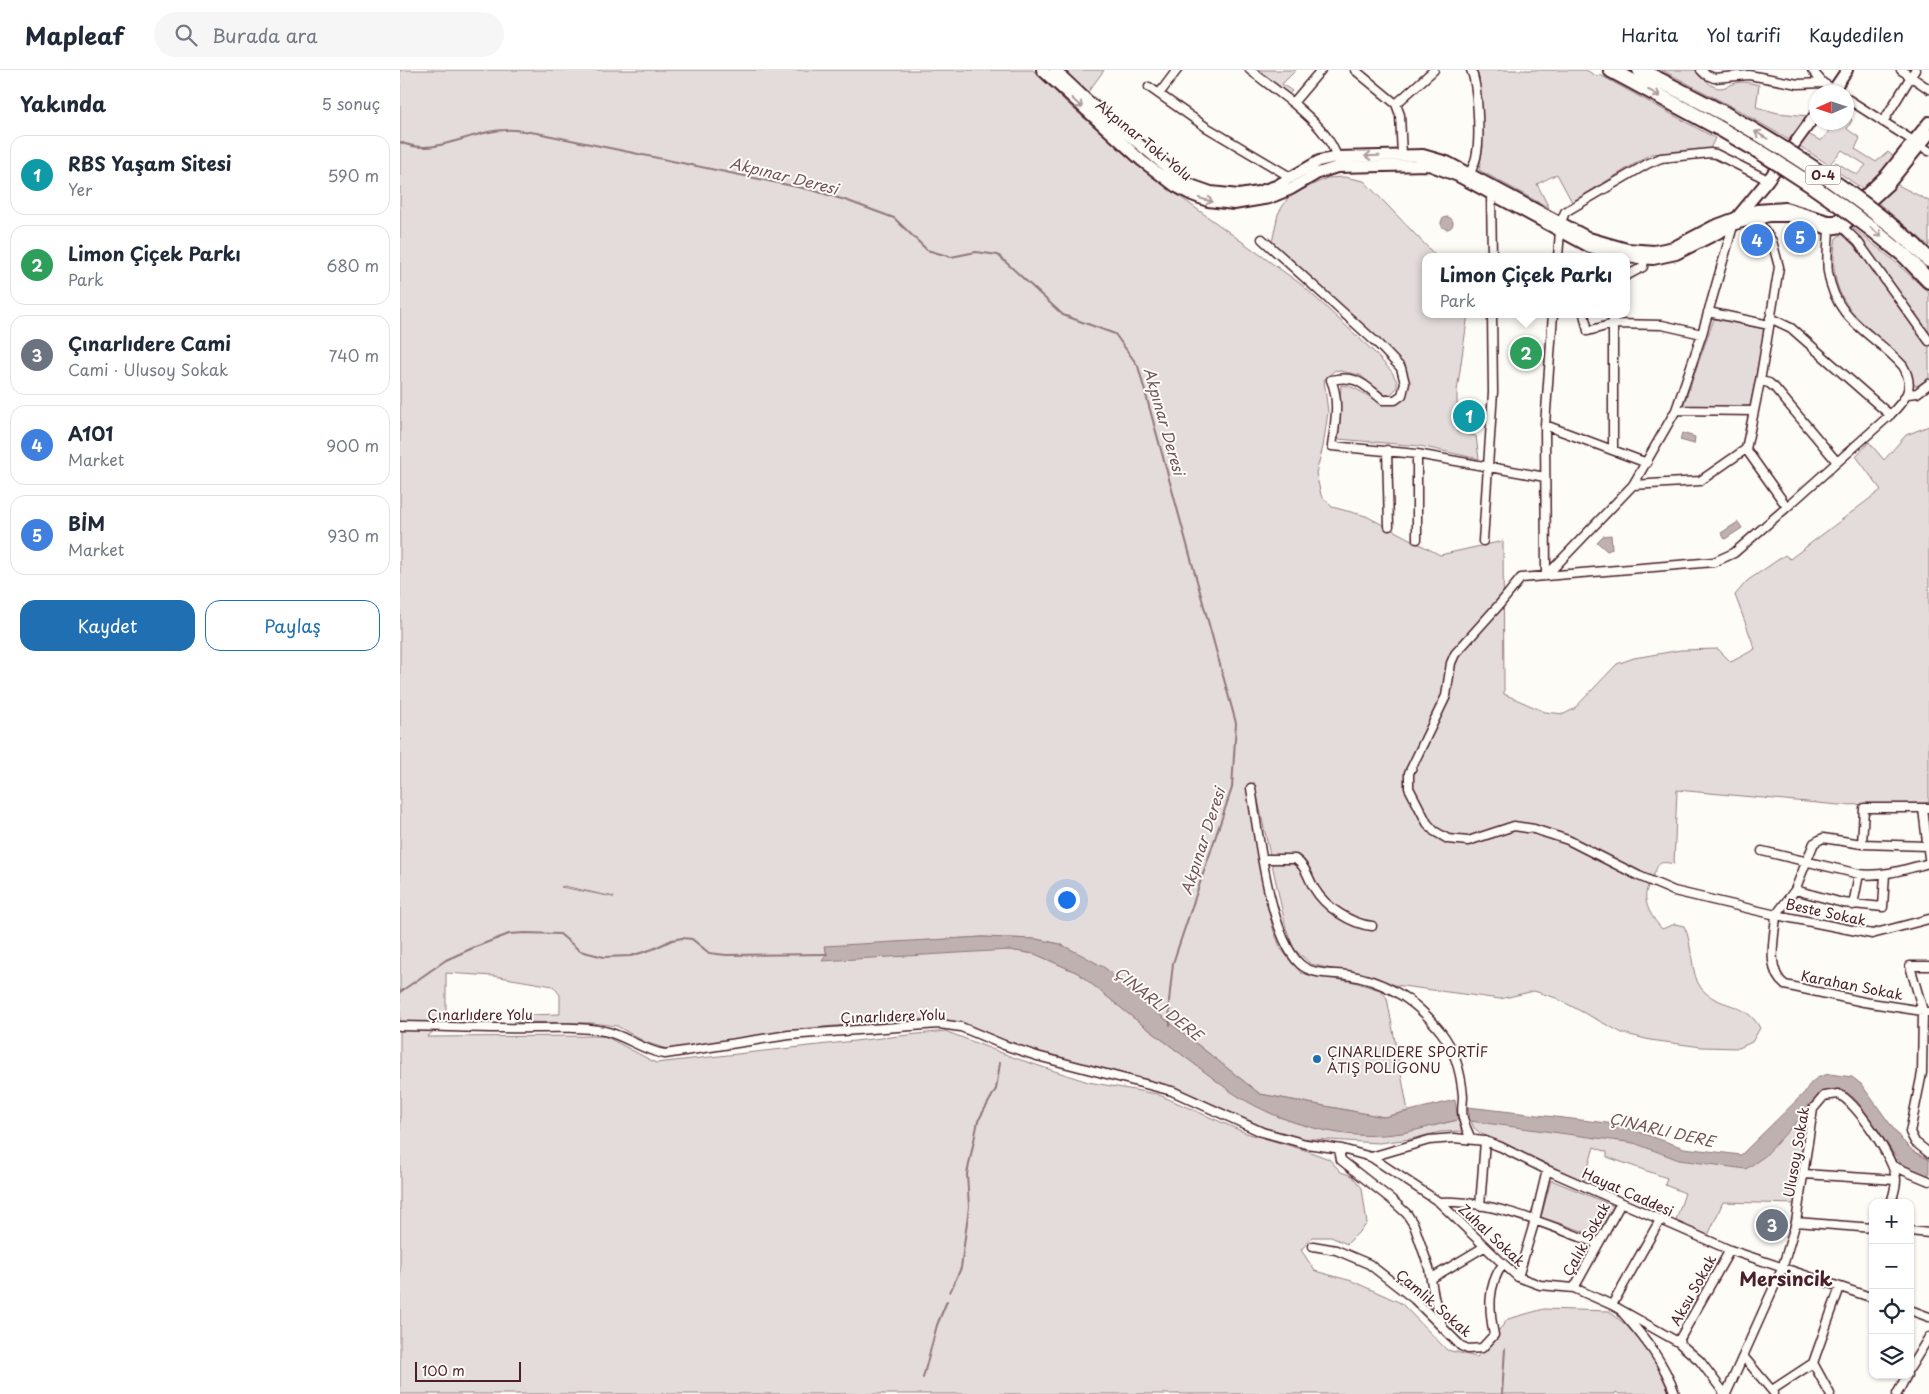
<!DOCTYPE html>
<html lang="tr">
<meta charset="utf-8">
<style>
:root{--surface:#fff;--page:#f6f6f7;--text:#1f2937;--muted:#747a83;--line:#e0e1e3;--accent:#1f6fb2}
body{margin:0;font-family:"Playpen Sans",sans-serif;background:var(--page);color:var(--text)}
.controls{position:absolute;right:15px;bottom:15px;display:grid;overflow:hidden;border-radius:10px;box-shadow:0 1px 4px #0004}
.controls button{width:45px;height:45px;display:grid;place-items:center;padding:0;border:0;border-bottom:1px solid var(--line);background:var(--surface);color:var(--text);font:25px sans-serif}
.compass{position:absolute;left:1409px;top:15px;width:45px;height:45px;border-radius:50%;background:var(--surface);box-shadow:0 1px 4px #0004;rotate:267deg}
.scale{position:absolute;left:15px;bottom:12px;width:106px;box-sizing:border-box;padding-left:5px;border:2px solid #4a1f2b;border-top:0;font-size:14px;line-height:18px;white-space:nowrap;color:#4a1f2b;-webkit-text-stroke:4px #fdfcf7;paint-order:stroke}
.you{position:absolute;left:666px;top:829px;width:18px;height:18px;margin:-12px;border:4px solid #fff;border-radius:50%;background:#1a73e8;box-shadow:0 0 0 8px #1a73e833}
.badge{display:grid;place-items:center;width:32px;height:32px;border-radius:50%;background:var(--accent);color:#fff;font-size:16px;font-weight:700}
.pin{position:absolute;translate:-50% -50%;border:2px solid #fff;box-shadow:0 1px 5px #0006}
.popup{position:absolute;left:1022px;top:183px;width:208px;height:65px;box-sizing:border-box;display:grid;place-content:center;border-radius:10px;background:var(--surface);filter:drop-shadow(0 1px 4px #0005);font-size:16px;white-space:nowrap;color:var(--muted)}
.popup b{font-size:19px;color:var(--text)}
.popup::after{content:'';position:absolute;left:50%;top:100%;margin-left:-10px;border:10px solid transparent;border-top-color:var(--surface)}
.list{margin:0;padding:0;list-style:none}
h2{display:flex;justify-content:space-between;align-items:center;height:65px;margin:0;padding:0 20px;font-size:21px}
h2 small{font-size:16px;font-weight:400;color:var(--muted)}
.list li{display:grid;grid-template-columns:32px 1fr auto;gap:15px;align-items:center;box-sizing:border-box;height:80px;margin:0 10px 10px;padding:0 10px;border:1px solid var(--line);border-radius:15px}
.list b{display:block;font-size:19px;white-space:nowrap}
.list p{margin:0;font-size:16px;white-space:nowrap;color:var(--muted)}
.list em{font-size:16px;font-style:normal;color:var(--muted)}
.actions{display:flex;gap:10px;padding:15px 20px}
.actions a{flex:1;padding:11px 0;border:1px solid var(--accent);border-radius:15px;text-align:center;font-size:18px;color:var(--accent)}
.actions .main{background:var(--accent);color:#fff}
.icon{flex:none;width:28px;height:28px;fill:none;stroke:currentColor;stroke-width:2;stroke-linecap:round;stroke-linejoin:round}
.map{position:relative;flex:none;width:1529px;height:1324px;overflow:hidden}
header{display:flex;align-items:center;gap:30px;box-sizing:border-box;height:70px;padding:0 25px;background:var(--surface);border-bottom:1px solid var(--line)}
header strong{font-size:24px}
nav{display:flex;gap:28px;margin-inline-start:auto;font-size:18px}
.search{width:350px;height:45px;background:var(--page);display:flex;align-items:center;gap:12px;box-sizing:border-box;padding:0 18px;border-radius:28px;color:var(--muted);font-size:19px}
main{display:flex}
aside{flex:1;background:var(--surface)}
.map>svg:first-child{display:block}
.green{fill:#e3dcda;stroke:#967e82;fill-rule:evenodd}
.water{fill:#c0b1b1;stroke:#91777b}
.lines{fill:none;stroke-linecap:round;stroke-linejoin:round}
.stream{stroke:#91777b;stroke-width:2}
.street-casing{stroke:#4a1f2b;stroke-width:11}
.secondary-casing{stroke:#4a1f2b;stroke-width:14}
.highway-casing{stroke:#4a1f2b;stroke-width:18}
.street{stroke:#fdfcf7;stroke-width:8}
.secondary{stroke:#fdfcf7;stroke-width:10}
.highway{stroke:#fdfcf7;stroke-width:14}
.highway-bridge-casing{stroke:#4a1f2b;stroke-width:18;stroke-linecap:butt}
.highway-bridge{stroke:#fdfcf7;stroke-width:14}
.oneway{stroke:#ac999b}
.poi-dot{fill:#1f6fb2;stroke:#fdfcf7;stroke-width:2}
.labels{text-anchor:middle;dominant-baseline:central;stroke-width:4;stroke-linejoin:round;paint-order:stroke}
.shield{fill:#fdfcf7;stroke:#806168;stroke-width:1}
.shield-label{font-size:12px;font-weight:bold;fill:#4a1f2b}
.street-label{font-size:14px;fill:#4a1f2b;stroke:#fdfcf7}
.poi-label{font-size:14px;fill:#4a1f2b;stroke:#fdfcf7;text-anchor:start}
.water-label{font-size:15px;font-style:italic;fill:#73525a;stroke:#fdfcf7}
.district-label{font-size:19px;font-weight:bold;fill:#4a1f2b;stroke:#fdfcf7}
</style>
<header>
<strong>Mapleaf</strong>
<div class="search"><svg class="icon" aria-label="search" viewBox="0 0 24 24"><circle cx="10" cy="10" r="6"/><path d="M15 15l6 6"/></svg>Burada ara</div>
<nav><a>Harita</a><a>Yol tarifi</a><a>Kaydedilen</a></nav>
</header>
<main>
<aside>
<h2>Yakında<small>5 sonuç</small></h2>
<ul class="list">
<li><span class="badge" style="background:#0f9aa8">1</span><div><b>RBS Yaşam Sitesi</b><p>Yer</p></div><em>590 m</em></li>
<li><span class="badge" style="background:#2e9e5b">2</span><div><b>Limon Çiçek Parkı</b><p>Park</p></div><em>680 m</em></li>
<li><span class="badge" style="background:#6b7280">3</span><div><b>Çınarlıdere Cami</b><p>Cami · Ulusoy Sokak</p></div><em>740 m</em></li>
<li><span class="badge" style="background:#3f7fe0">4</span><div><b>A101</b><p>Market</p></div><em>900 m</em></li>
<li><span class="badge" style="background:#3f7fe0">5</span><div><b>BİM</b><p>Market</p></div><em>930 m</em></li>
</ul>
<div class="actions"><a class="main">Kaydet</a><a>Paylaş</a></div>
</aside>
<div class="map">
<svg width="1529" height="1324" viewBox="0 0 1529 1324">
<rect width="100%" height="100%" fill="#fdfcf7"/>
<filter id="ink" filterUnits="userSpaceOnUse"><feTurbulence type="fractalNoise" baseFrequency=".02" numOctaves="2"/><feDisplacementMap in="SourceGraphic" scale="10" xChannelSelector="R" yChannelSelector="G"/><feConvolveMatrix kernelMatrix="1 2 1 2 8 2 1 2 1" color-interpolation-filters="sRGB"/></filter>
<g filter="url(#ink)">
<path class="green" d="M0,0h633l36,35 85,73 148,107 71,66 19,21 5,10v6l-6,6 -6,1 -25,-20 -25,-5 -11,10 4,32 -5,35 -7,26 5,22 11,12 34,9 74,39 63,-14 1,153 41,18 19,2 10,-5 43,-45 17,-6 47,-8 37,-1 13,13 24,-13 -20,-54 12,-14 38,-26 5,4 91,-69 -25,-34 13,-14 15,18 22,-25 23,-9v377l-90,2 -162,-15 -3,74c-17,-4 -15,0 -22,14 -1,4 -4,7 -5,11 -5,14 6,30 15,40l13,-5 9,2c9,16 6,48 17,62 17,21 44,12 59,40l-8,14 -13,6 -37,-1 -52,-7 -28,-7 -66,-35 -22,-7 -34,8 -105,-14 -84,-21 -17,-15 -8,-21 -32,-146 -6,10 17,104 9,36 7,17 20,24 53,9 26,8 7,8 21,113 -24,6 -124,-23 -115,-91 -40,-35 -45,-24 -24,-5 -54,-2 -158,10 3,7 182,-4 26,4 43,19 53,43 99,75 38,21 11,5 24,8 98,8 57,-13 4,11 -22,1 -29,7 -32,4 -83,-5 -30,-10 -91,-41 -139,-36 -41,-13 -38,-16 -25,-3 -124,9 -141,21 -22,-7 -28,-16 -25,-3 -79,-1 14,-7 33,-1v-19l-7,-9 -59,-10 -48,-3v47l-19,17 178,-1 51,27 289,-32 70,27 73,24 69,12 89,39 62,18 21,8 12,13 11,4 10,12 5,36 -20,20 -16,-7h-19l-11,13 14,21 37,10 49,22 46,47 30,7 31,-38 36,-10 65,2 18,15 25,29 18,39h-51l-3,-2 -1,2h-1215zM164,816l49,11h1l-53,-10z
M663,0h41l-16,22z
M857,0h39l-14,14 10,7 -4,4z
M1077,0h109l12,7 2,-2 115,63 -5,11 -59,5 -79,48 -15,-28 -20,10 12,24 -70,-38 4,-23 -4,-68z
M1262,0h34c6,5 11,13 17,16 9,5 15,-1 23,-3 7,-2 15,0 23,2l-3,22 22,6 31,3 -18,25 -51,-30z
M1447,46l5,4 -5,9 13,9 -5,11 21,13 12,-10 8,7 -32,31 -33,-23 5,-5 21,13 9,-10 -24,-15 -13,15 -31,-20 10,-11 13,7 8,-10 -12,-7 1,-1 28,-1z
M944,107l20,4 73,76h-11v57h42l-11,77v41l19,4 3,23 -59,-13 -82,-7 3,-54c19,1 24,14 41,15 6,1 14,-3 20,-5l-1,-27 -130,-121 7,-33 11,-18 38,-18z
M1496,114l33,17v45l-53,-45z
M1452,157l40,32 37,34v42l-79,-105z
M1442,164l8,4 54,77 25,31v32l-12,8 -4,-2 -3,-14 -4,-8c-41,-42 -82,-55 -70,-124z
M1314,249l51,10 -15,77h-67z
M1413,1018l-17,116 -73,-2 -17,38 -32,-14 11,-33 -20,-8 2,-7 -60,-21v-5l-13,-5 -10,34 -104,-48 -6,-5 -6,-14 270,47z
M1151,1110l63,26 -17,30 -56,-19z"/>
<path class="water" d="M1041 153a6 6 0 1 1 12 0a6 6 0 1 1-12 0Z
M1282,363l13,4 -1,7 -14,-4z
M1338,452l4,6 -17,11 -4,-6z
M1211,465l1,14 -5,2 -10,-9 6,-6z
M582,867l54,2 24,5 24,12 21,12 40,35 115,91 124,23 71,-17 3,20c-25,5 -50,14 -75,15 -50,4 -112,-16 -153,-44l-99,-75 -53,-43 -43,-19 -26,-4 -187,11 5,-7 -3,-8z
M1429,1004l23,3 9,7 40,55 12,12 16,9v18l-28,-14 -44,-63 -9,-8 -11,-3 -15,4 -57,62 -19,13 -67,-9 -45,-17 -164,-22 -2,-14 139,16 12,2 65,23 57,7 64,-63c6,-12 12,-15 24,-18z"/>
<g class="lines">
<path class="stream" d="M0,72c35,16 70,-12 106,-12 10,-1 21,2 31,3l275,57 36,11 46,17 33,32 24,7 25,-5 22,3 65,60 52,19 23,32 98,357 -4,65 -59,175 -4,38 1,24
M0,922l46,-32 29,-13 34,-13 16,-1 35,1 20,17 24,6 27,-1 22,-7 19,-9 10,-2 10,1 17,14 17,2 101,-1
M550,1222l11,-24 8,-61 -2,-33 11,-53 18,-32 4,-26
M523,1308l14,-53 10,-24
M1102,1324l3,-45"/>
<defs>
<path id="street" d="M850,0l43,33 28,-33
M955,0l41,34 4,11 2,40
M1301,0l4,4 9,4 35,-3 49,9 25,-1
M1412,0l11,13 15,9
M1501,0l28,19
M749,17l57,40 86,51
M759,24l18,-24
M1446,28l83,53
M893,33c21,18 37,32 46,59
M996,34l38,-34
M1483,52l32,-52
M1067,108c5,-8 9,-17 10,-26 3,-17 1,-67 -6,-82
M1091,124l1,63
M1355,147l17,24 7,26 -19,114
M1161,152l4,-10 82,-48 14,-6 49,-5 6,1 52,26
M1439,154l19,18 71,99
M862,169l117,106 22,23 4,15 -3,12 -7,5h-12c-19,-15 -26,-26 -52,-20 9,20 4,44 1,66l85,8 128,23
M1158,187l2,-26
M1226,206l17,-9 2,-14
M1308,242l61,13
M1184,244l4,17 25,-7 49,1 40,9
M1213,244v136
M1370,248l21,10 99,87
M1508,324l9,-1 12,-9
M1276,340l78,1 6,-30 9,2 6,5 62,74
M1145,355l102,38
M1346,379l8,-38
M987,380l2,76
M1233,415l67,-4 46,-32 41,58 -53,46 -20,9 -193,16 -22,27 -44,49 -4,9 -5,33 -37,77v15l18,35 7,8 14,8 20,2 46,-15 20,3 34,11 71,36 35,15 102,24c-1,21 -11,55 9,70l79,17 65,10
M1387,437l103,-92c15,-15 26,-27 13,-49 -30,-34 -67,-43 -75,-94 -2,-15 1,-31 1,-47
M1017,469v-85
M1083,471l10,-149 -1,-78
M1146,506l87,-91 43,-75 26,-76 31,-108
M1146,506l-1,-151 8,-111
M851,718c7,42 18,148 49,176 12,11 31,9 47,11 39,6 70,26 94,57 14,18 20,41 22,64 0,7 -2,15 0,22 2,8 5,15 8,21
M1523,739l6,49
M1462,774l2,-36h65
M1527,776l-65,-2 -39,-6 -9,5 -19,47 -19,25 96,19 57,-15
M1362,781l97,23c24,3 47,-5 70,-11
M863,789h32c11,7 13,19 19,29 11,19 37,36 58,38
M1395,820l48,13 40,4 2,-33
M1453,835l6,-31
M1529,896h-19l13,45 -1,62 -12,59 5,10 14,11
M0,956c33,0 67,2 100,2 34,1 70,-3 104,3 21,4 39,20 61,23l124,-19 150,-11 22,3 43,18 33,11 135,35 90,41 44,12 36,5 29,8 68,45 59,57 20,18 22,8 34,3 38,17 66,37 22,19 25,33
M939,1079l2,11 51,40 15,14 7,11 15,43 5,29 8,28
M971,1087l58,-17 25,-2 31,3 16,6 46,23 183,80 143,48
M1493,1096l36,15
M1404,1104l92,6
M1039,1132c47,-4 115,25 159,42
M1080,1136l5,-65
M1396,1152l77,6
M1510,1161l19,2
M913,1176l23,4 33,14 45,35 47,47 7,3 14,-1 12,-13c-5,-25 -7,-49 9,-71
M1118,1207l17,-57 12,-50
M1032,1208l52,-31
M1174,1218l47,-85
M1212,1235l48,-85
M1510,1240l19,7
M1222,1242c23,26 42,50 53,82
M1278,1272l52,-92
M1343,1286l31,37
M1413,1293l17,31
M1510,1298l19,-31
M1372,1320l41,-27 27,-76
M1326,1324l56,-125 14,-47 17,-113 11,-13 14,-2c17,6 58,67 58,86 0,7 -3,16 -5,23
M1497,1324l10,-19"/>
<path id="secondary" d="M642,0l100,91 33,25 17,9 16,6 26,3 35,-6 22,-9 27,-16 19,-6 92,-2 29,11 132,71 34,10
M655,0l34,32 87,73 15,10 20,7 28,3 19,-3 18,-6 43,-25 17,-4 87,-2 24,7 142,76 38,11 27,2 20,-4 40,-21 43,-16 28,-2 43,13h8l4,-2 47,-45 42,-52
M1432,22l15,-22
M1338,146l30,-36 48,-66
M1226,187l27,2 23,-5 62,-31 31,-7h20l40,13 13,-2 46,-42 41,-51"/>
<path id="highway" d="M1211,0l108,58
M1240,0l85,44
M1514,175l15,15
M1505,186l24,25"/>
</defs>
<use href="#street" class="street-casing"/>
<use href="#secondary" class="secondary-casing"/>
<use href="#highway" class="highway-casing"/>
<use href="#street" class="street"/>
<use href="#secondary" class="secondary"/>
<use href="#highway" class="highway"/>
<defs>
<path id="highway-bridge" d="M1325,44c67,38 131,80 189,131
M1319,58c66,37 128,79 186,128"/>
</defs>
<use href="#highway-bridge" class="highway-bridge-casing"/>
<use href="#highway-bridge" class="highway-bridge"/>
</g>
<defs><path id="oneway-shaft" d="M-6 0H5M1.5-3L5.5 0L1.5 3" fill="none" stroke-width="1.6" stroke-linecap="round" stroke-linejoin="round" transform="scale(1.25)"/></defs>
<g class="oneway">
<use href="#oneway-shaft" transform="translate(1254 23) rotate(28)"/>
<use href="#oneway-shaft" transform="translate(677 33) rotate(43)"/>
<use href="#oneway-shaft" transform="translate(1361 65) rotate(-150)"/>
<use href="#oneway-shaft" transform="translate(972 86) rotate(178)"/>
<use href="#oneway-shaft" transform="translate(806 130) rotate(16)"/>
<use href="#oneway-shaft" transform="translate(1476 162) rotate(40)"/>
</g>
</g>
<circle class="poi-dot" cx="917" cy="989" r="5"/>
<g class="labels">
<rect class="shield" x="1405.5" y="95.5" width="35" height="19" rx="4"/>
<g class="shield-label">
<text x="1423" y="105">O-4</text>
</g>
<g class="street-label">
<text transform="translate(744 70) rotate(39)">Akpınar Toki Yolu</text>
<text transform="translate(1426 842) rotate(12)">Beste Sokak</text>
<text transform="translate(1452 915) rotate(11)">Karahan Sokak</text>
<text x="80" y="944">Çınarlıdere Yolu</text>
<text transform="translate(493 946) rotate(-2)">Çınarlıdere Yolu</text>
<text transform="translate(1396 1082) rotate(-80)">Ulusoy Sokak</text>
<text transform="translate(1228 1122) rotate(24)">Hayat Caddesi</text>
<text transform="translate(1092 1165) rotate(43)">Zuhal Sokak</text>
<text transform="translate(1186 1169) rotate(-61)">Çalık Sokak</text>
<text transform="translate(1293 1220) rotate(-61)">Aksu Sokak</text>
<text transform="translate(1034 1233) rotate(41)">Çamlık Sokak</text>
</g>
<g class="poi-label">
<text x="927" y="981">ÇINARLIDERE SPORTİF<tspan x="927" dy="16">ATIŞ POLİGONU</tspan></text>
</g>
<g class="water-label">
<text transform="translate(384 105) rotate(14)">Akpınar Deresi</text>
<text transform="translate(765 351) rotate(74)">Akpınar Deresi</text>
<text transform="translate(802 771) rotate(-72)">Akpınar Deresi</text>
<text transform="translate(759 933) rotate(39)">ÇINARLI DERE</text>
<text transform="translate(1262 1059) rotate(13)">ÇINARLI DERE</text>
</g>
<g class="district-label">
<text x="1386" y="1208">Mersincik</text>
</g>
</g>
</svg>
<div class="controls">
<button>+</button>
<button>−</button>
<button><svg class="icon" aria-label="locate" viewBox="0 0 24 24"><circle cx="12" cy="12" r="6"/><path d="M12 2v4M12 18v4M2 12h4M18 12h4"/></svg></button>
<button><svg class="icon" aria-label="layers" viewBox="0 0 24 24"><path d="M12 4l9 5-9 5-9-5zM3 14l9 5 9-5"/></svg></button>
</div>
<svg class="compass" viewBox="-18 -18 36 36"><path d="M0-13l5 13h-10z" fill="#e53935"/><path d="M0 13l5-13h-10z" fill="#747a83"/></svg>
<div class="scale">100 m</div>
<div class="you"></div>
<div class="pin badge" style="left:1069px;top:346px;background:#0f9aa8">1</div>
<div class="pin badge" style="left:1126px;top:283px;background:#2e9e5b">2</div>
<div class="popup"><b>Limon Çiçek Parkı</b>Park</div>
<div class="pin badge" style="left:1372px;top:1155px;background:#6b7280">3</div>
<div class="pin badge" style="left:1357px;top:170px;background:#3f7fe0">4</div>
<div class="pin badge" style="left:1400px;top:167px;background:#3f7fe0">5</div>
</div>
</main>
